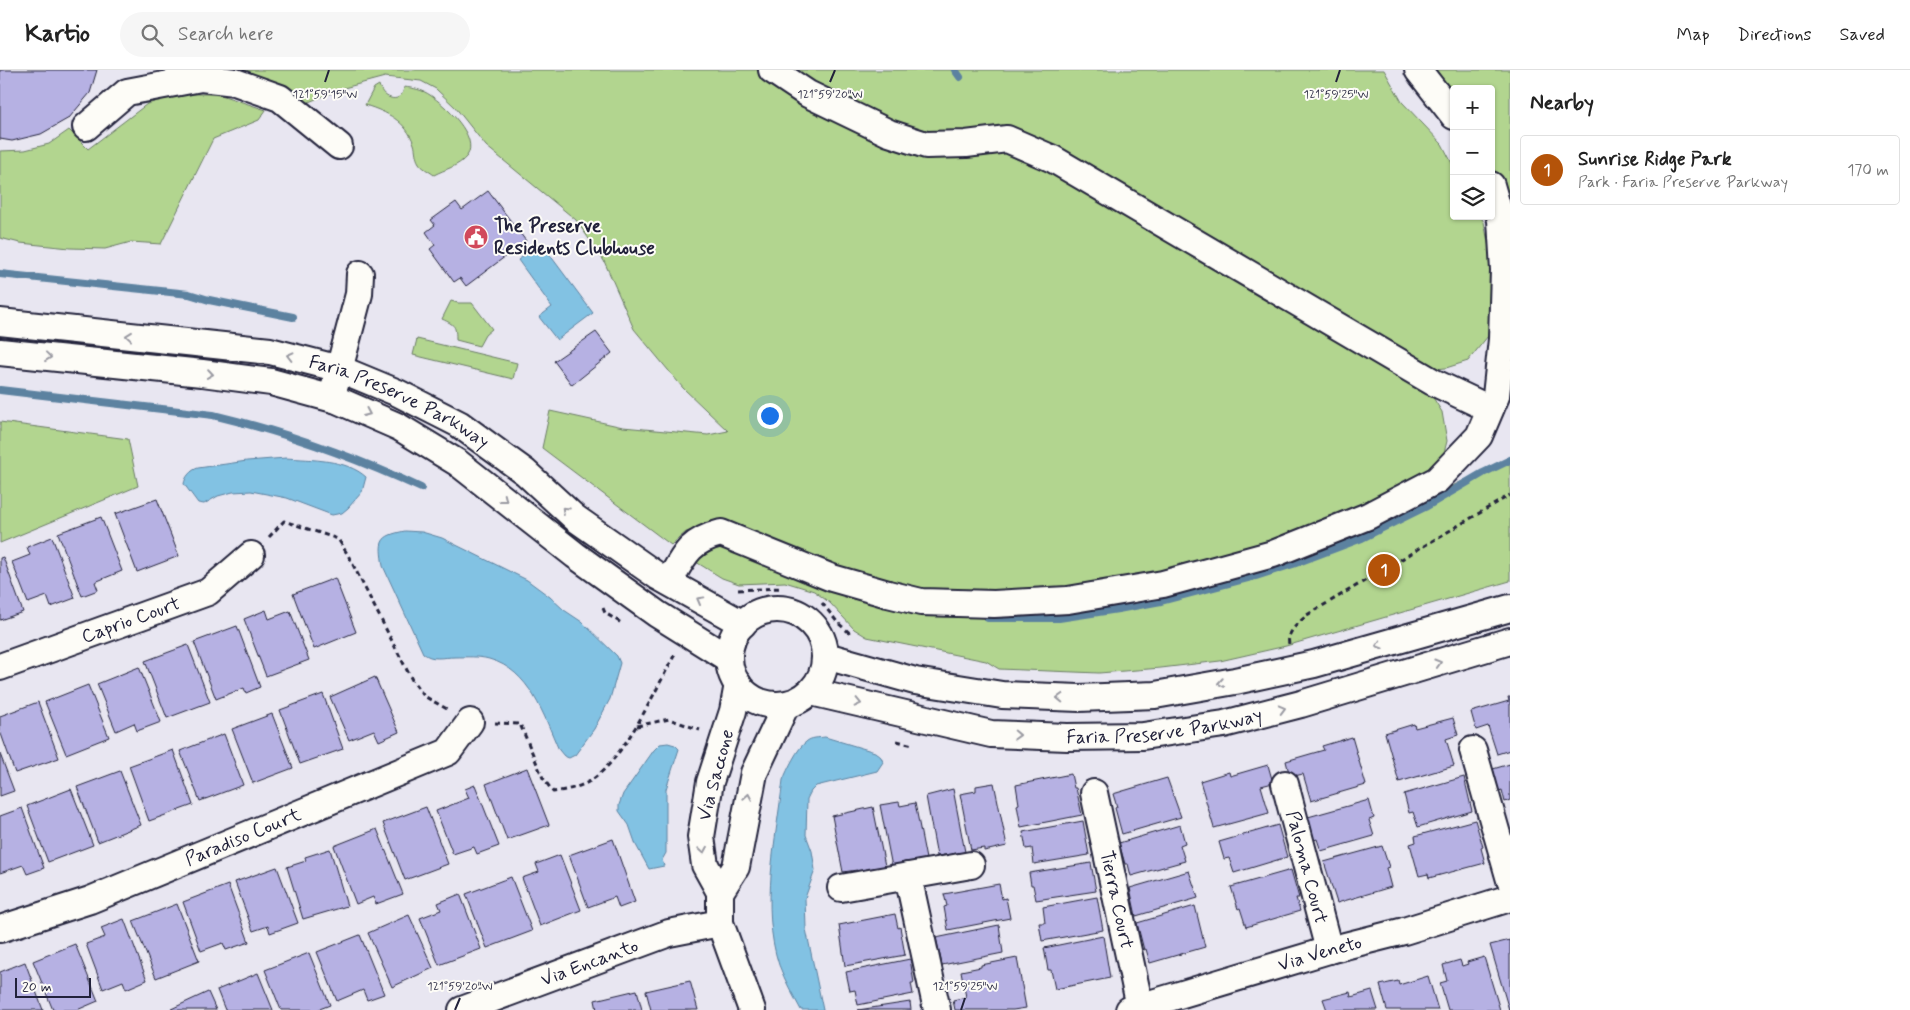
<!DOCTYPE html>
<meta charset="utf-8">
<style>
:root{--surface:#fff;--page:#f6f6f6;--text:#222;--muted:#767676;--line:#e0e0e0;--accent:#b45309}
body{margin:0;font-family:Mynerve,sans-serif;background:var(--page);color:var(--text)}
.controls{position:absolute;right:15px;top:15px;display:grid;overflow:hidden;border-radius:5px;box-shadow:0 1px 4px #0004}
.controls button{width:45px;height:45px;display:grid;place-items:center;padding:0;border:0;border-bottom:1px solid var(--line);background:var(--surface);color:var(--text);font:25px sans-serif}
.scale{position:absolute;left:15px;bottom:12px;width:76px;box-sizing:border-box;padding-left:5px;border:2px solid #22223b;border-top:0;font-size:14px;line-height:18px;white-space:nowrap;color:#22223b;-webkit-text-stroke:4px #fdfcf7;paint-order:stroke}
.you{position:absolute;left:769px;top:345px;width:18px;height:18px;margin:-12px;border:4px solid #fff;border-radius:50%;background:#1a73e8;box-shadow:0 0 0 8px #1a73e833}
.badge{display:grid;place-items:center;width:32px;height:32px;border-radius:50%;background:var(--accent);color:#fff;font-size:16px;font-weight:700}
.pin{position:absolute;translate:-50% -50%;border:2px solid #fff;box-shadow:0 1px 5px #0006}
.list{margin:0;padding:0;list-style:none}
h2{display:flex;justify-content:space-between;align-items:center;height:65px;margin:0;padding:0 20px;font-size:21px}
h2 small{font-size:16px;font-weight:400;color:var(--muted)}
.list li{display:grid;grid-template-columns:32px 1fr auto;gap:15px;align-items:center;box-sizing:border-box;height:70px;margin:0 10px 10px;padding:0 10px;border:1px solid var(--line);border-radius:5px}
.list b{display:block;font-size:19px;white-space:nowrap}
.list p{margin:0;font-size:16px;white-space:nowrap;color:var(--muted)}
.list em{font-size:16px;font-style:normal;color:var(--muted)}
.icon{flex:none;width:28px;height:28px;fill:none;stroke:currentColor;stroke-width:2;stroke-linecap:round;stroke-linejoin:round}
.map{position:relative;flex:none;width:1510px;height:940px;overflow:hidden}
header{display:flex;align-items:center;gap:30px;box-sizing:border-box;height:70px;padding:0 25px;background:var(--surface);border-bottom:1px solid var(--line)}
header strong{font-size:24px}
nav{display:flex;gap:28px;margin-inline-start:auto;font-size:18px}
.search{width:350px;height:45px;background:var(--page);display:flex;align-items:center;gap:12px;box-sizing:border-box;padding:0 18px;border-radius:28px;color:var(--muted);font-size:19px}
main{display:flex}
aside{flex:1;background:var(--surface)}
.map>svg:first-child{display:block}
.green{fill:#b2d58f;stroke:#6a7c65}
.water{fill:#82c2e3;stroke:#5c82a0}
.lines{fill:none;stroke-linecap:round;stroke-linejoin:round}
.stream{stroke:#5c82a0;stroke-width:8}
.building{fill:#b6b1e3;stroke:#22223b}
.minor-casing{stroke:#22223b;stroke-width:30}
.path{stroke:#22223b;stroke-width:3;stroke-dasharray:5 4;stroke-linecap:butt}
.minor{stroke:#fdfcf7;stroke-width:26}
.oneway{stroke:#9a9aa2}
.ticks{fill:none;stroke:#22223b;stroke-width:2}
.labels{text-anchor:middle;dominant-baseline:central;stroke-width:4;stroke-linejoin:round;paint-order:stroke}
.poi-label{font-size:19px;font-weight:bold;fill:#22223b;stroke:#fdfcf7;text-anchor:start}
.street-label{font-size:19px;fill:#22223b;stroke:#fdfcf7}
.ticks-label{font-size:12px;text-anchor:middle;fill:#22223b;stroke:#fdfcf7;stroke-width:4;stroke-linejoin:round;paint-order:stroke}
</style>
<header>
<strong>Kartio</strong>
<div class="search"><svg class="icon" aria-label="search" viewBox="0 0 24 24"><circle cx="10" cy="10" r="6"/><path d="M15 15l6 6"/></svg>Search here</div>
<nav><a>Map</a><a>Directions</a><a>Saved</a></nav>
</header>
<main>
<div class="map">
<svg width="1510" height="940" viewBox="0 0 1510 940">
<rect width="100%" height="100%" fill="#e8e6f1"/>
<filter id="ink" filterUnits="userSpaceOnUse"><feTurbulence type="fractalNoise" baseFrequency=".02" numOctaves="2"/><feDisplacementMap in="SourceGraphic" scale="10" xChannelSelector="R" yChannelSelector="G"/><feConvolveMatrix kernelMatrix="1 2 1 2 8 2 1 2 1" color-interpolation-filters="sRGB"/></filter>
<g filter="url(#ink)">
<path class="green" d="M220,0h1164l18,32 40,42 12,23v49h26l4,6 8,41 -4,73 -20,25 -22,7 -11,1 -3,27 10,16 5,29 -4,16 -41,35 -139,56 -159,39 -166,9 -235,-69 -17,5 -15,13 -129,-97 8,-37 73,16 85,8 20,-4 -45,-43 -49,-59 -30,-68 -28,-41 -90,-74 -31,-39 -19,-18 -15,-8 -36,-4 -41,11 -38,15z
M1432,0h78v157l-10,-42 -9,-16v-80h-37v14z
M379,15c4,15 23,20 25,2 9,1 19,3 26,8 15,10 50,42 37,61 -9,11 -22,13 -33,19 -5,-4 -12,-7 -15,-12 -4,-6 -3,-13 -5,-19 -8,-23 -27,-32 -49,-39l9,-17z
M183,24h35l48,16 -7,10 -46,19 -52,105 -30,-2 -26,7 -35,-1 -50,-5 -20,-5v-87l25,-1 24,-6 20,-14 19,19 59,-45z
M451,231l7,2h14l20,26 -7,6 -6,11 -23,-6c0,-14 -1,-15 -14,-21z
M417,269l100,24 -4,16 -100,-24z
M0,352l128,17 10,47 -138,57z
M1510,388v123l-224,65 -66,15 -59,7 -62,5 -100,-4 -13,-8 -119,-24 -13,-8 -24,-26 -16,-12 -29,-9 -46,2 -17,-6 -26,-16 5,-10 21,-9 116,50 268,11 96,-17 93,-28 91,-41z"/>
<path class="water" d="M541,173l52,70 -36,27 -18,-23 13,-10 -34,-47z
M286,388c26,2 60,1 80,19l-4,15 -14,16 -6,5 -10,2 -45,-17 -36,-7 -18,1 -15,4 -14,8 -6,-1 -14,-19c1,-7 7,-14 14,-16l49,-7z
M405,461l17,1 20,6 85,42 23,17 14,13 18,12 35,34 3,7 -10,36 -16,30 -19,26 -6,3 -5,-2 -5,-6c-15,-34 -29,-80 -70,-91 -11,-3 -22,-2 -34,-2 -12,0 -23,4 -32,-4l-40,-87c-4,-25 -4,-30 22,-35z
M825,667l50,15 6,5 2,5 -6,9 -61,15 -5,5 -4,8 -1,36 6,16 3,19 -10,28 1,31 17,81h-22c-8,-15 -16,-29 -22,-45 -19,-58 -3,-126 4,-185 4,-10 15,-33 23,-38 5,-5 13,-4 19,-5z
M668,673l7,2 4,4 -13,40v64l-4,7 2,6 -15,3 -13,-24 -7,-20 -10,-14v-6l4,-11 31,-44 6,-6z"/>
<g class="lines">
<path class="stream" d="M955,0l5,7
M0,204l189,20 20,6 84,17
M0,320l213,25c71,17 142,42 208,73
M988,548h71l59,-9 43,-8 95,-25 37,-12 69,-26 63,-31 58,-34 27,-13"/>
</g>
<path class="building" d="M0,0h97l-7,23 -21,25 -28,16 -29,7 -12,-2z
M488,121l38,50 -60,45 -6,-8 -6,4 -24,-33 5,-4 -9,-13 9,-7 -4,-5 25,-18 6,8z
M596,262l16,21 -40,32 -18,-24z
M157,429l22,57 -42,16 -22,-58z
M101,447l21,54 -27,11 3,8 -16,6 -24,-63z
M52,467l23,61 -24,9 -4,-11 -19,7 -16,-41 18,-7 -3,-8z
M3,487l20,55 -23,8v-62z
M335,508l21,54 -42,17 -21,-55z
M266,540l3,9 21,-8 19,49 -43,16 -22,-57z
M237,556l23,61 -14,6 -2,-5 -28,11 -22,-57z
M188,575l22,57 -43,16 -22,-57z
M139,597l22,55 -24,9 -3,-8 -18,8 -19,-47z
M375,607l24,55 -20,9 -5,-11 -25,10 -19,-43z
M88,615l21,52 -43,17 -21,-52z
M323,624l20,55 -43,15 -20,-54z
M1508,627h2v53l-13,4 -9,-28 -12,4 -5,-18 38,-11z
M38,632l21,56 -44,15 -15,-42v-15z
M272,644l21,54 -40,15 -21,-54z
M1453,648l5,17 -12,4 8,27 -55,16 -14,-49 29,-9 1,4z
M224,664l19,51 -43,16 -20,-50z
M1352,667l14,48 -55,16 -8,-27 -13,3 -4,-16 38,-11 -2,-4z
M173,680l20,55 -44,16 -20,-55z
M0,684l14,37 -14,5z
M1510,694v36l-5,2 -3,-12 -3,1 -6,-22z
M1268,695l5,18 -12,3 8,27 -55,15 -14,-47 29,-9 1,4z
M527,698l22,57 -42,15 -21,-56z
M120,701l21,54 -43,17 -21,-55z
M1071,704l3,14h2l6,27 -61,12 -4,-22 2,-1 -3,-19z
M1464,707l8,34 -54,16 -5,-15 -4,1 -5,-19z
M1167,708l14,39 -59,17 -7,-26 2,-1 -4,-13z
M994,713l13,63 -23,5v-3l-13,2 -11,-56 16,-3v-5z
M475,715l24,61 -22,8 -3,-7 -21,7 -17,-43 33,-13 -4,-9z
M71,719l22,56 -45,17 -21,-56z
M953,719l12,63 -28,4 -11,-60z
M1369,730l5,18 -5,2 5,16 -53,15 -4,-12 -3,1 -6,-23z
M899,732l1,4 15,-3 11,56 -13,2 1,2 -22,4 -12,-62z
M426,737l22,57 -43,16 -22,-57z
M873,737l12,59 -27,6 -1,-2 -14,2 -11,-56z
M22,738l22,60 -17,6 -4,-9 -23,8v-57z
M1475,750l8,27 -2,1 4,15 -56,15 -1,-4 -9,2 -9,-32 6,-2 -1,-6z
M1083,751l6,34 -55,9 -2,-16 -6,1 -3,-17z
M1180,755l5,18 -5,2 5,16 -54,15 -3,-12h-3l-6,-21z
M1278,755l9,32 -53,16 -5,-15 -5,1 -5,-17z
M377,759l26,65 -27,10 -3,-7 -17,7 -22,-58z
M613,769l22,63 -16,6 -4,-11 -27,10 -19,-52z
M1382,776l7,21 -3,1 5,19 -54,16 -13,-41z
M330,779l17,57 -44,13 -16,-52 19,-6 -1,-4z
M560,785l21,55 -41,16 -18,-48 17,-6 -3,-8z
M1091,793l5,28 -60,9 -3,-15h-2l-2,-12z
M277,797l21,56 -28,10 -2,-7 -15,5 -18,-49z
M1291,800l8,28h-3l4,13 -54,16 -6,-19 -2,1 -7,-22z
M1189,801l9,27 -62,18 -6,-28z
M511,807l21,54 -45,17 -21,-54z
M999,814l3,15 4,-1 4,20 -62,12 -4,-23 3,-1 -3,-12z
M228,815l21,57 -23,8 -3,-7 -22,8 -18,-49z
M460,824l21,55 -42,16 -19,-47 21,-8 -3,-7z
M1097,827l6,33 -61,11 -3,-18h6l-2,-16z
M177,834l22,57 -43,17 -23,-57z
M1195,836l10,41 -55,16 -4,-14 -2,1 -7,-27z
M895,844l3,14 2,-1 5,28 -60,11 -6,-41z
M409,845l24,53 -41,19 -24,-54z
M124,849l23,61 -21,9 -3,-8 -20,8 -17,-45 19,-7 -4,-9z
M999,855l4,28 -61,12 -6,-27z
M360,865l24,59 -17,6 -4,-10 -26,11 -20,-49z
M1103,866l7,42 -55,11 -4,-19h-3l-4,-22z
M1510,870v70h-1l-19,-65z
M75,874l23,57 -21,9h-24l-20,-49z
M309,883l21,52 -13,5h-36l-16,-40z
M1484,887l16,53h-52l-8,-27 7,-2 -4,-16 17,-5 2,6 6,-2 -1,-2z
M1017,888l9,50 -13,2h-58l-2,-10 13,-3 -5,-26 20,-4v-2z
M910,889l4,24h-3l2,11 -55,11 -3,-15 -5,1 -4,-19z
M25,892l18,48h-43v-38z
M258,903l15,37h-48l-8,-20z
M1428,906l10,34h-51l-7,-25 18,-4 1,4z
M690,911l8,29h-47l-5,-19z
M637,920l5,20h-45l-2,-10z
M1372,921l6,19h-51l-4,-11 27,-7 1,5z
M208,922l8,18h-47z
M910,932l1,8h-53z"/>
<g class="lines">
<defs>
<g id="minor">
<path d="M772,0l36,24 81,39 37,12 40,-1 41,-5 46,20 380,223 57,27"/>
<path d="M1418,0l36,46"/>
<path d="M86,57l41,-35 74,-14 34,4 45,16 59,48"/>
<path id="s1" d="M0,252l270,29 70,18 58,24 61,31 66,48 50,46 84,59 84,47"/>
<path d="M0,282l202,21 69,9 66,18 62,27 59,36 117,92 82,59 72,45"/>
<path d="M335,315l24,-91 1,-20"/>
<path d="M669,512c15,-27 20,-41 52,-49l111,45 56,16 33,8 73,2 74,-4 95,-16 110,-30 95,-38 69,-36 42,-44 17,-40 6,-57 2,-69 -3,-50 -10,-35"/>
<circle cx="777" cy="587" r="48"/>
<path d="M826,586l89,25 87,14 77,3 76,-3 80,-14 79,-17 196,-56"/>
<path id="s2" d="M0,597l208,-75 43,-37"/>
<path d="M738,614l-5,27 -23,71 -9,55 4,28 15,27v31l32,87"/>
<path id="s3" d="M811,622l180,42 76,3 76,-1 81,-12 77,-20 209,-63"/>
<path d="M1473,680l37,130"/>
<path id="s4" d="M1285,714l44,166"/>
<path id="s5" d="M1094,723l46,214"/>
<path d="M908,806l29,134"/>
<path d="M841,818l130,-23"/>
<path d="M720,822l16,-25 18,-94 32,-68"/>
<path id="s6" d="M0,859l90,-29 358,-148 22,-30"/>
<path id="s7" d="M462,940l207,-77 51,-10"/>
<path id="s8" d="M1129,940l200,-60 75,-19 106,-33"/>
</g>
</defs>
<use href="#minor" class="minor-casing"/>
<path class="path" d="M269,467l15,-16 54,18 10,16 64,125 12,16 23,13
M738,520l44,-2
M822,533l16,20 14,12
M603,538l2,5 18,11
M1289,574c-3,-12 10,-21 18,-29l203,-120
M495,653l25,1 23,54 10,14c13,-2 25,-4 37,-11 34,-21 66,-92 85,-127
M637,656l32,-7 31,11
M897,671l16,4"/>
<use href="#minor" class="minor"/>
</g>
<defs><path id="oneway-chevron" d="M-2-3.5L2.5 0L-2 3.5" fill="none" stroke-width="1.6" stroke-linecap="round" stroke-linejoin="round" transform="scale(1.25)"/></defs>
<g class="oneway">
<use href="#oneway-chevron" transform="translate(129 266) rotate(-174)"/>
<use href="#oneway-chevron" transform="translate(290 286) rotate(-166)"/>
<use href="#oneway-chevron" transform="translate(48 287) rotate(6)"/>
<use href="#oneway-chevron" transform="translate(210 304) rotate(8)"/>
<use href="#oneway-chevron" transform="translate(367 343) rotate(24)"/>
<use href="#oneway-chevron" transform="translate(504 429) rotate(38)"/>
<use href="#oneway-chevron" transform="translate(565 440) rotate(-137)"/>
<use href="#oneway-chevron" transform="translate(700 530) rotate(-151)"/>
<use href="#oneway-chevron" transform="translate(1379 575) rotate(164)"/>
<use href="#oneway-chevron" transform="translate(1438 593) rotate(-17)"/>
<use href="#oneway-chevron" transform="translate(1221 613) rotate(170)"/>
<use href="#oneway-chevron" transform="translate(1060 628) rotate(-178)"/>
<use href="#oneway-chevron" transform="translate(858 633) rotate(13)"/>
<use href="#oneway-chevron" transform="translate(1282 639) rotate(-15)"/>
<use href="#oneway-chevron" transform="translate(1017 665) rotate(2)"/>
<use href="#oneway-chevron" transform="translate(748 727) rotate(-80)"/>
<use href="#oneway-chevron" transform="translate(703 780) rotate(81)"/>
</g>
</g>
<path class="ticks" d="M325,12l4,-12M830,12l5,-12M1336,12l4,-12M455,940l5,-12M961,940l4,-12"/>
<defs>
<symbol id="civic-disc" viewBox="-11 -11 22 22"><circle r="9.5" fill="#d1495b" stroke="#fdfcf7"/><path d="M-.6-6.5H3V-4.5H.6V-3L4-1V1h2V6H-6V1h2V-1L-.6-3ZM-1.2 2.5V6h2.4V2.5Z" fill="#fff"/></symbol>
</defs>
<g fill-rule="evenodd">
<use href="#civic-disc" x="462" y="153" width="28" height="28"/>
</g>
<g class="labels">
<g class="poi-label">
<text x="494" y="156">The Preserve<tspan x="494" dy="22">Residents Clubhouse</tspan></text>
</g>
<g class="street-label">
<text stroke="none"><textPath href="#s1" startOffset="411">Faria Preserve Parkway</textPath></text>
<text stroke="none"><textPath href="#s2" startOffset="139">Caprio Court</textPath></text>
<text stroke="none"><textPath href="#s3" startOffset="359">Faria Preserve Parkway</textPath></text>
<text transform="translate(716 705) rotate(-75)">Via Saccone</text>
<text stroke="none"><textPath href="#s6" startOffset="260">Paradiso Court</textPath></text>
<text stroke="none"><textPath href="#s4" startOffset="86">Paloma Court</textPath></text>
<text stroke="none"><textPath href="#s5" startOffset="109">Tierra Court</textPath></text>
<text stroke="none"><textPath href="#s8" startOffset="199">Via Veneto</textPath></text>
<text stroke="none"><textPath href="#s7" startOffset="136">Via Encanto</textPath></text>
</g>
</g>
<g class="ticks-label">
<text x="325" y="28">121°59'15"W</text>
<text x="830" y="28">121°59'20"W</text>
<text x="1336" y="28">121°59'25"W</text>
<text x="460" y="920">121°59'20"W</text>
<text x="965" y="920">121°59'25"W</text>
</g>
</svg>
<div class="controls">
<button>+</button>
<button>−</button>
<button><svg class="icon" aria-label="layers" viewBox="0 0 24 24"><path d="M12 4l9 5-9 5-9-5zM3 14l9 5 9-5"/></svg></button>
</div>
<div class="scale">20 m</div>
<div class="you"></div>
<div class="pin badge" style="left:1384px;top:500px">1</div>
</div>
<aside>
<h2>Nearby<small></small></h2>
<ul class="list">
<li><span class="badge">1</span><div><b>Sunrise Ridge Park</b><p>Park · Faria Preserve Parkway</p></div><em>170 m</em></li>
</ul>
</aside>
</main>
